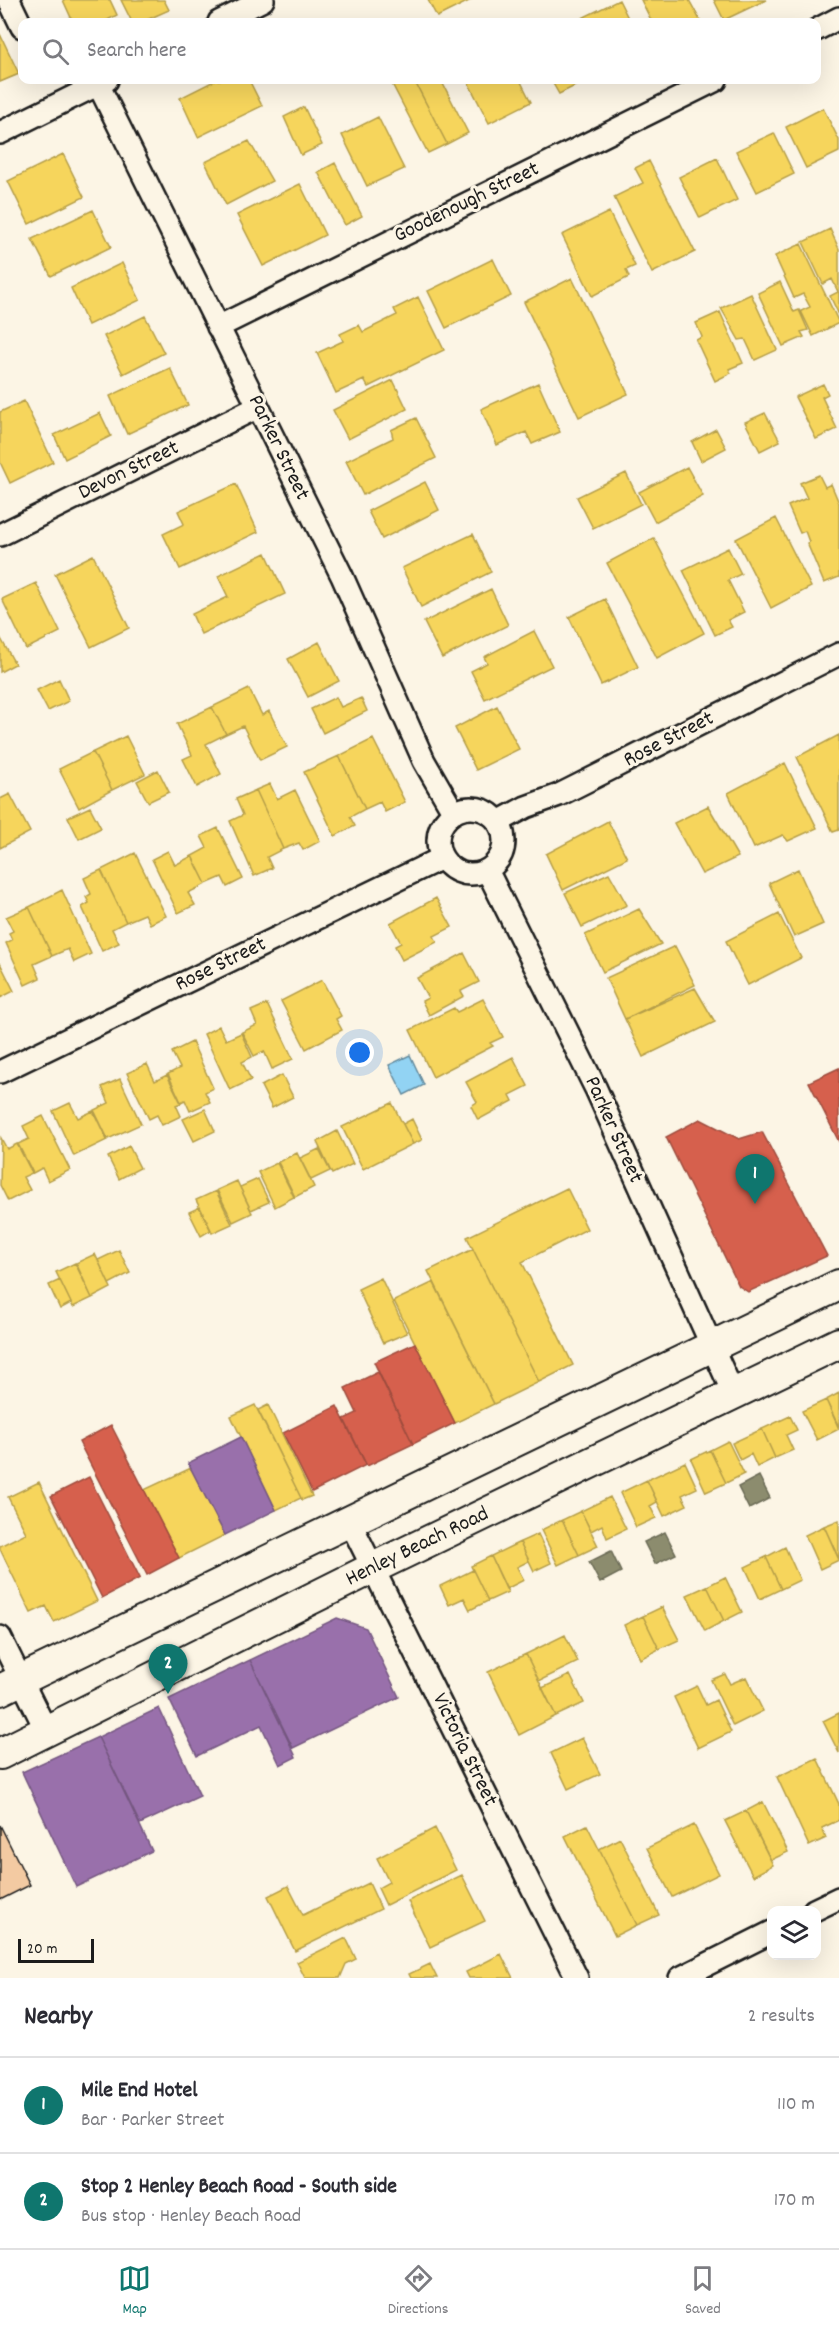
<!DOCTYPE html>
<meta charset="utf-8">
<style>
:root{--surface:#fff;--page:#f2f2f3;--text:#2b2b33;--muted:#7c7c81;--line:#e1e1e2;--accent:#0f766e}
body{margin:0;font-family:Dekko,sans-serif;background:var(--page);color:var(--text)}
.controls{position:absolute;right:18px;bottom:18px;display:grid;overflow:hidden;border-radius:12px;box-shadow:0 6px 24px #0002}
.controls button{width:54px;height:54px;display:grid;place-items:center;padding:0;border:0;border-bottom:2px solid var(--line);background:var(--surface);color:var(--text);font:30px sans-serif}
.scale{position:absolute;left:18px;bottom:15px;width:76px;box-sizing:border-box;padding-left:6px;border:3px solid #1c1c1c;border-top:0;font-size:16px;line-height:21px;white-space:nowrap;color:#1c1c1c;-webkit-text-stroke:4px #fcf5e5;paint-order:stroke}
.you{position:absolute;left:360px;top:1053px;width:21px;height:21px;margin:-15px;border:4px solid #fff;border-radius:50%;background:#1a73e8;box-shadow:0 0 0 9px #1a73e833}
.badge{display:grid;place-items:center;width:39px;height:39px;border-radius:50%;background:var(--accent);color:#fff;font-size:20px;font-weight:700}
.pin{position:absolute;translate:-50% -50px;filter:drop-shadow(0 2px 3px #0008)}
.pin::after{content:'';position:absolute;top:32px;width:21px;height:18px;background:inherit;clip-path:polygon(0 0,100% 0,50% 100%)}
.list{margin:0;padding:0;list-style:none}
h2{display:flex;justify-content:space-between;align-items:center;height:78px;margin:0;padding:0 24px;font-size:26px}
h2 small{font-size:20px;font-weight:400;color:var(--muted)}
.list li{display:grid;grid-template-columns:39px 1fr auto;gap:18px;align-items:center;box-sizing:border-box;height:96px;padding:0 24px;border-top:2px solid var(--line)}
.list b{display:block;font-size:22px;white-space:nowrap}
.list p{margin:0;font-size:20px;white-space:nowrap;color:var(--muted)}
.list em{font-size:20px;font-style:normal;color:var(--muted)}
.icon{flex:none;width:33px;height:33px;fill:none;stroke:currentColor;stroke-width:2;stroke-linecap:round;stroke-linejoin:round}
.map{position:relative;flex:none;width:839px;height:1978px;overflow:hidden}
.search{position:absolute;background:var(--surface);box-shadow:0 6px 24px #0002;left:18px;right:18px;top:18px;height:66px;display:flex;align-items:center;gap:15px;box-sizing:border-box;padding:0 21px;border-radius:12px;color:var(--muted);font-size:22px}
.sheet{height:270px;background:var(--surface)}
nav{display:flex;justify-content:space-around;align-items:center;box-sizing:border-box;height:84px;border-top:2px solid var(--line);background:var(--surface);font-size:16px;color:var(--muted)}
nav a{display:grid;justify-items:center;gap:3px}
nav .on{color:var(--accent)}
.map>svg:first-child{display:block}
.water{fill:#92d3f3;stroke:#638a9d;stroke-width:1.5}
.homes{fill:#f6d55c;stroke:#b59e49;stroke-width:1.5}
.shops{fill:#d6604d;stroke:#9e4c3e;stroke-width:1.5}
.offices{fill:#9970ab;stroke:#745780;stroke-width:1.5}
.industry{fill:#8c8c6e;stroke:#6a6a55;stroke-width:1.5}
.building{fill:#f3caa2;stroke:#1c1c1c;stroke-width:1.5}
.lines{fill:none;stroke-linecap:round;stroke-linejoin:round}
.street-casing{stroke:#1c1c1c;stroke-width:26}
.secondary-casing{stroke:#1c1c1c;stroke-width:34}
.street{stroke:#fcf5e5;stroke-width:21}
.secondary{stroke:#fcf5e5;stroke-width:30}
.labels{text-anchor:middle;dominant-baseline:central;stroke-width:6;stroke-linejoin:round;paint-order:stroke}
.street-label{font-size:22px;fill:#1c1c1c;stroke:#fcf5e5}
</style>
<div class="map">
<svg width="839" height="1978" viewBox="0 0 839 1978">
<rect width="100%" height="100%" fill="#fcf5e5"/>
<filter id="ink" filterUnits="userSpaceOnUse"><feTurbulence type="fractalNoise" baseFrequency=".0167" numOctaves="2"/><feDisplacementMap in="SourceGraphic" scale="12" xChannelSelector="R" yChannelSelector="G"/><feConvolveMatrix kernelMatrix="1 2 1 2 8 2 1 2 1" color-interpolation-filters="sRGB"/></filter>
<g filter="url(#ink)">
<path class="water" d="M410,1055l14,30 -20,10 -15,-30z"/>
<path class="homes" d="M63,0h47l7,15 -13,7h-31z
M121,0h43l5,10 -27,12h-10z
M428,0h43l-34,17z
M619,0l11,22h-46l-2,-4z
M641,0h48l12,22h-49z
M714,0h52l-42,20z
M0,34l19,40 -19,8z
M216,80h33l13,26 -64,31 -18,-39z
M390,80h24l33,64 -19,9z
M414,80h27l27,53 -21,11z
M467,80h53l11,22 -42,21z
M551,80h36l-28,14z
M304,107l18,38 -21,10 -17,-38z
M823,108l16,32v12l-33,16 -20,-41z
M378,117l26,52 -37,17 -25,-51z
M774,133l20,41 -37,18 -21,-41z
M249,141l23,40 -46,24 -21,-43z
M63,154l21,43 -55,27 -21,-43z
M717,158l20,42 -37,18 -21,-41z
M649,161l46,91 -43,21 -38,-76 29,-14 -8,-15z
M335,163l27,53 -17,9 -27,-53z
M300,184l25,51 -62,31 -26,-51z
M93,210l18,37 -60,29 -19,-37z
M609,212l26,54 -9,4 3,7 -37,19 -30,-61z
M830,229l9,20v66l-9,-19 8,-4 -6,-13 -9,5 -20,-42z
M801,244l38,79 -26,13 -12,-25 9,-4 -7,-13 -9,4 -19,-42z
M493,259l18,37 -65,32 -18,-37z
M122,263l18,37 -52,25 -17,-37z
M572,278l56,116 -49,23 -55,-115z
M780,282l14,30 5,-2 9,20 -7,2 3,5 -21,9 -25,-53z
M751,294l26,56 -22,10 -10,-21 -6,1 -18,-32z
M418,297l26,53 -76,37 -4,-7 -28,13 -19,-40 26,-12 -3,-7 19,-9 4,7 34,-17 -3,-6z
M720,312l23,51 -14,6 2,4 -16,8 -19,-41 6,-3 -6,-14z
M145,316l19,37 -41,21 -19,-38z
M170,368l18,37 -61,29 -17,-38z
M393,380l14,29 -59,30 -15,-29z
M538,383l22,49 -28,12 -6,-12 -29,13 -16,-36z
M823,384l5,10 -6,3 15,32 -21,10 -21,-42z
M24,401l29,61 -43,21 -10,-21v-50z
M100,413l11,23 -46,23 -11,-24z
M765,413l15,28 -20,10 -15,-29z
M416,418l20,40 -73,37 -17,-34 47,-23 -2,-8z
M716,429l10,19 -25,13 -9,-19z
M687,467l16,29 -48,26 -16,-30z
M626,473l15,31 -48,24 -16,-31z
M819,475l6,12 6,-3 8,19v74l-15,6 -17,-40 2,-1 -4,-11 -5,2 -12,-27 19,-8 -7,-15z
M425,482l14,28 -57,29 -14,-28z
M236,484l22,48 -78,37 -17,-35 21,-10 -6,-13z
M776,518l35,69 -40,21 -35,-69z
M473,534l18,38 -70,35 -19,-39z
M654,538l50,95 -47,25 -50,-95z
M728,548l13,26 -13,6 16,32 -16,8 4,7 -17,8 -32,-65z
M266,553l19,41 -84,40 -9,-20 36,-17 -10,-21z
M93,555l36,73 -38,19 -36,-73z
M36,583l24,49 -34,17 -24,-50z
M491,589l17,36 -66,33 -18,-36z
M605,599l33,68 -37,18 -32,-68z
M534,631l18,35 -67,33 -14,-28 16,-8 -3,-6z
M0,637l15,27 -15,8z
M319,642l20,39 -31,16 -20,-38z
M59,679l10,22 -21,10 -11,-21z
M249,689l13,26 7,-4 18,36 -27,13 -17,-34 -17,8 -14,-27z
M336,697l5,10 20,-9 6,13 -44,22 -12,-24z
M497,706l22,43 -43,21 -21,-42z
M212,707l14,27 -20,10 15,30 -24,13 -14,-28 9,-4 -15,-31z
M839,735v95l-6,2 -36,-75z
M126,736l19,38 -33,16 -19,-38z
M373,739l32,63 -20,10 -5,-10 -15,7 -26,-53z
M93,752l19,38 -33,18 -20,-39z
M339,756l26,53 -15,8 5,9 -20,10 -31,-64z
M785,763l32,65 -29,13 -5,-6 -29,13 -26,-55z
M158,770l11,22 -21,10 -11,-21z
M270,784l7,15 18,-9 25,51 -17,9 -4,-7 -16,6 -27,-59z
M256,790l27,59 -16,8 5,11 -18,8 -24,-55 13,-6 -7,-16z
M10,794l20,38 -30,16v-49z
M708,806l30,51 -36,17 -28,-51z
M90,807l11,21 -22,11 -11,-22z
M608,821l19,37 -64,32 -17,-36z
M218,828l25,51 -16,8 -5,-10 -16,7 -14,-28 15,-8 -6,-12z
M168,851l7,14 17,-9 14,28 -18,9 7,12 -17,8 -26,-54z
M135,853l31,63 -16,8 -5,-10 -19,8 -25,-52z
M798,869l25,55 -29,13 -25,-54z
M101,870l25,52 -14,7 7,14 -17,8 -20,-44 7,-4 -3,-6 5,-3 -7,-16z
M609,873l18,32 -45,22 -17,-34z
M62,890l29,64 -17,8 -6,-13 -16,7 -23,-49z
M436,898l16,29 -18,9 3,6 -35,18 -7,-14 6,-3 -11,-20z
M29,907l23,49 -18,8 6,14 -15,7 -19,-42 6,-3 -3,-7 4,-2 -7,-14z
M639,909l22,35 -58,28 -18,-37z
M779,914l22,44 -53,27 -22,-44z
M675,946l20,39 -70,34 -19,-41z
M464,953l15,29 -18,9 3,5 -35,19 -7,-14 6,-3 -11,-20z
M0,963l14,28 -14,7z
M322,980l19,36 -5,3 6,11 -36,19 -25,-48z
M695,988l20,34 -72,35 -18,-38z
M483,999l20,38 -13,6 3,3 -60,31 -23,-47 44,-22 3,4z
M267,1004l26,55 -21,10 -8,-18 -10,5 -12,-24 15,-7 -6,-14z
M219,1026l7,14 15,-7 11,24 -10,5 9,18 -21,10 -26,-56z
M192,1042l21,46 -8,4 5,10 -20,9 -5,-11 -4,2 -13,-28 12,-6 -8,-16z
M513,1057l15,29 -18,9 3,6 -35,19 -7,-14 6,-4 -11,-20z
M147,1064l8,17 12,-6 14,28 -5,2 5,11 -19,9 -5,-10 -8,4 -22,-46z
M282,1075l11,22 -21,11 -11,-22z
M120,1079l21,45 -33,15 -14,-29 15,-7 -7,-16z
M70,1103l8,15 15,-7 14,29 -33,16 -21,-45z
M392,1103l21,41 -50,25 -21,-42z
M205,1109l10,22 -21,10 -11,-22z
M43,1116l27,54 -22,11 -6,-13 -9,5 -15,-29 11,-5 -6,-13z
M412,1119l10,21 -9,4 -10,-20z
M337,1131l16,33 -21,10 -15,-32z
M1,1138l6,11 10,-5 15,29 -9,4 7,13 -22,11 -8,-16z
M129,1146l11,22 -21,11 -11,-22z
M319,1149l11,22 -19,9 -11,-22z
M297,1153l17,34 -19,10 -17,-35z
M277,1163l17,34 -19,10 -17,-35z
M258,1179l11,23 -18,8 -11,-23z
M237,1181l15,32 -19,9 -16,-32z
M567,1188l20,41 -65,33 51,103 -34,17 -72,-145z
M216,1191l16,33 -20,9 -16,-33z
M200,1207l11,23 -10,6 -12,-24z
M473,1249l66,133 -45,22 -66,-133z
M119,1250l11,23 -21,11 -11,-24z
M95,1254l16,34 -19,10 -16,-35z
M75,1263l17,35 -19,9 -17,-35z
M381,1278l26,55 -24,10 -25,-54z
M60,1280l11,23 -11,6 -11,-24z
M434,1282l60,122 -39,19 -61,-122z
M839,1393v34l-13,-27z
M826,1400l13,29 -22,11 -15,-29z
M255,1405l46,93 -25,12 -45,-94z
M268,1405l44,91 -10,4 -44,-90z
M790,1416l7,14 -11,5 7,15 -18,8 -13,-29z
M762,1429l13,29 -18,9 -6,-13 -11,6 -8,-17z
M728,1441l16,33 -18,9 -16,-33z
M710,1450l16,33 -20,9 -15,-33z
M685,1462l12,26 -15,7 5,10 -23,11 -17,-36z
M191,1468l34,67 -46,23 -35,-68z
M647,1480l10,22 -7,4 6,12 -20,9 -16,-34z
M39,1482l58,119 -43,21 -8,-16 -15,7 -31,-64v-3l26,-13 -18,-36z
M610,1497l16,32 -19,9 -5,-13 -11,6 -10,-20z
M581,1511l17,35 -19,9 -17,-35z
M562,1520l17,35 -21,10 -17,-35z
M839,1520v39l-15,-33z
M824,1526l15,34 -19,9 -15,-34z
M538,1534l13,29 -17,8 -14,-29z
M520,1542l9,19 -12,6 7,13 -18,9 -15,-33z
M785,1547l15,33 -19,9 -15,-32z
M491,1556l17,36 -20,9 -17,-35z
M766,1557l15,32 -21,10 -15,-32z
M473,1570l15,31 -18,9 -6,-12 -15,7 -9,-19z
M725,1577l17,35 -18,9 -17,-35z
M707,1586l17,35 -19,10 -18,-36z
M662,1607l17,33 -20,9 -16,-33z
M643,1616l16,33 -19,10 -16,-34z
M565,1635l13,27 -39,19 -13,-27z
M526,1654l30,62 -37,19 -31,-63z
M725,1674l5,10 16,-7 17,34 -30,15 -22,-46z
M570,1675l14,28 -28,13 -14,-28z
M697,1686l9,19 10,-5 15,32 -33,16 -24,-51z
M839,1713v40l-16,-32z
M582,1738l18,36 -32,15 -17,-36z
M817,1758l22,46v16l-17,8 4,10 -17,8 -32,-69z
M763,1802l25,50 -17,8 -25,-49z
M746,1811l27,54 -20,11 -28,-55z
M587,1825l50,100 -22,11 -50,-100z
M694,1825l25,49 -47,23 -25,-49z
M435,1828l21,42 -70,35 -8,-17 11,-6 -12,-24z
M620,1838l39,77 -22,10 -38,-76z
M462,1875l23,46 -55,26 -22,-46z
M369,1883l12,26 -86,42 -27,-55 20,-10 15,29z
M346,1938l10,21 -10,5 -6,14h-35l-8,-16z
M501,1954l12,24h-44l-3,-6z
M430,1964l7,14h-26l-2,-4z"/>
<path class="shops" d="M839,1068v74l-30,-60z
M700,1119l39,20 23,-7 65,124 -79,36 -9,-6 -73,-149z
M415,1343l40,80 -42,21 -39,-82z
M378,1372l35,72 -46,22 -23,-47 13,-6 -12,-25z
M337,1406l29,59 -54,27 -29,-59z
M111,1425l68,133 -32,17 -68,-133z
M89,1477l51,101 -38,20 -51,-102z"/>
<path class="offices" d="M241,1437l35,73 -51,25 -37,-72z
M337,1618l29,10 33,69 -106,51 -43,-88z
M250,1660l46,97 -16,8 -19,-40 -64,31 -28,-57z
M159,1708l41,88 -60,28 -42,-87z
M98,1737l54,114 -76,36 -54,-115z"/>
<path class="industry" d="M759,1476l11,22 -21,11 -11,-22z
M665,1532l11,22 -21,10 -11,-22z
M611,1551l10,21 -21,11 -11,-21z"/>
<path class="building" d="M0,1825l30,60 -30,15z"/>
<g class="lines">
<defs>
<path id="street" d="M9,0l13,27
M219,22l44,-22
M816,30l23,-12
M98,84l244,492 82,185 30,52
M0,133l107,-53
M218,327l498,-247
M0,535l258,-128
M438 841a33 33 0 1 1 66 0a33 33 0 1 1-66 0Z
M498,822l28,-15 33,-12 280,-141
M487,870l109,219 137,304
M0,1072l442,-214
M350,1522l227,456
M0,1637l46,93
M814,1910l25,-12
M680,1978l92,-46"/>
<g id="secondary">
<path d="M0,1690l839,-405"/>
<path id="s1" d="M0,1754l373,-186 466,-225"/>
</g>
</defs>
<use href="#street" class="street-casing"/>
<use href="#secondary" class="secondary-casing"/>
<use href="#street" class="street"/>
<use href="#secondary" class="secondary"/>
</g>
</g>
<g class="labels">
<g class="street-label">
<text transform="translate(467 203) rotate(-26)">Goodenough Street</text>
<text transform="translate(278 448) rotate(64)">Parker Street</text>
<text transform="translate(129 471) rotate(-26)">Devon Street</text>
<text transform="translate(669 740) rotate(-27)">Rose Street</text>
<text transform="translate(221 965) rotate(-26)">Rose Street</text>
<text transform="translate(613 1130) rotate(66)">Parker Street</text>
<text stroke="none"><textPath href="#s1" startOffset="466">Henley Beach Road</textPath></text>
<text transform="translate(464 1750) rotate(64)">Victoria Street</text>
</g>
</g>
</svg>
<div class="controls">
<button><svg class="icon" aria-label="layers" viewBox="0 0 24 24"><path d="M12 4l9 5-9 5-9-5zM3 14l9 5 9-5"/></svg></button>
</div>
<div class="scale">20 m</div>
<div class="you"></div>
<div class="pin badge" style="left:755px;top:1204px">1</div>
<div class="pin badge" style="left:168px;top:1694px">2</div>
<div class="search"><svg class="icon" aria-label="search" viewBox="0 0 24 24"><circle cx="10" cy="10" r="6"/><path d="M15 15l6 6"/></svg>Search here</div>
</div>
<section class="sheet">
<h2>Nearby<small>2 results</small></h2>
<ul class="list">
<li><span class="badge">1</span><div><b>Mile End Hotel</b><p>Bar · Parker Street</p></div><em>110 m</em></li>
<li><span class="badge">2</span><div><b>Stop 2 Henley Beach Road - South side</b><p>Bus stop · Henley Beach Road</p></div><em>170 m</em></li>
</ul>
</section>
<nav>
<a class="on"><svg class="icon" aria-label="map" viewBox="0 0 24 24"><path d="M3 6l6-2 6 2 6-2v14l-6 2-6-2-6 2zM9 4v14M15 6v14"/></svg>Map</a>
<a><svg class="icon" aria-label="directions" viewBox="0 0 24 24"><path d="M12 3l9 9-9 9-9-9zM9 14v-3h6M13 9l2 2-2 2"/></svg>Directions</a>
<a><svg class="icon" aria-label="saved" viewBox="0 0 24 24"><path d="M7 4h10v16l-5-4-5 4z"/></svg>Saved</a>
</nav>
